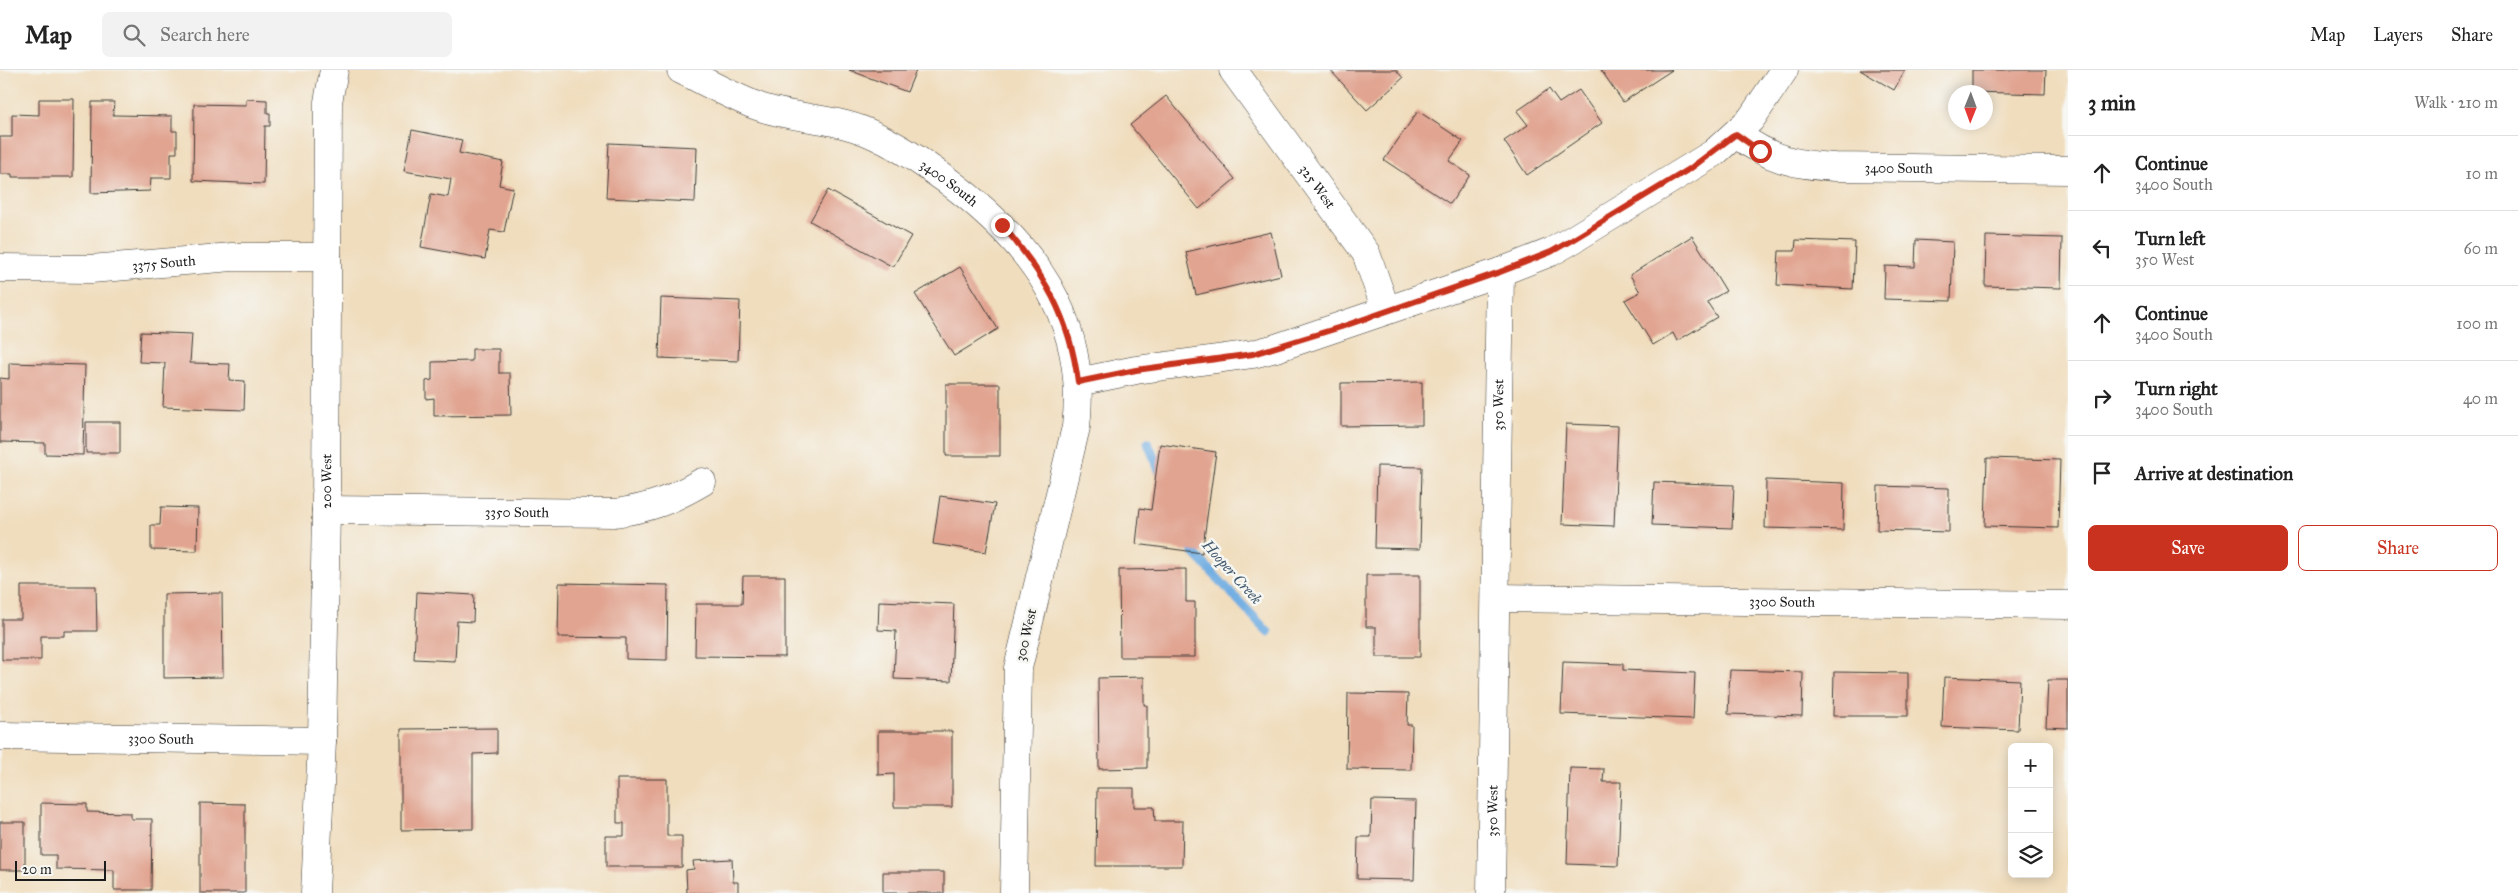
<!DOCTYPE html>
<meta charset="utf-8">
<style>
:root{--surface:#fff;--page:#f2f2f2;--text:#222;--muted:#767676;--line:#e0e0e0;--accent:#c8321e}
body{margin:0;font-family:"IM FELL Great Primer",serif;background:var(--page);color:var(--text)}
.controls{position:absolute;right:15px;bottom:15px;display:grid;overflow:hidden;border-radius:8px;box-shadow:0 2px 12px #0003}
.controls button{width:45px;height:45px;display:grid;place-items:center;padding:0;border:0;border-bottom:1px solid var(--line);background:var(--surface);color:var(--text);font:25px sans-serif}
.compass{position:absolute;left:1948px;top:15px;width:45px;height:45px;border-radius:50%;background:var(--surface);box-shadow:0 2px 12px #0003;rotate:181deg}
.scale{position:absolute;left:15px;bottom:12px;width:91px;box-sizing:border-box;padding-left:5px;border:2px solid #1c1c1c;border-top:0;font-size:14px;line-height:18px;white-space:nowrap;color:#1c1c1c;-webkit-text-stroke:4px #f6f6f2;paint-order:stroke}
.stop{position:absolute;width:15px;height:15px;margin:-11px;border:4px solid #c8321e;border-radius:50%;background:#fff}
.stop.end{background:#c8321e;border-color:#fff;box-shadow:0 1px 5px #0008}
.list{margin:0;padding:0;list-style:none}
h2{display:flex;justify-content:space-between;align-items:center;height:65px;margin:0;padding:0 20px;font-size:21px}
h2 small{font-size:16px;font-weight:400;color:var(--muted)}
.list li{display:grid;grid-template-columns:32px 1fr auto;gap:15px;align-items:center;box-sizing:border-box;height:75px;padding:0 20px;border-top:1px solid var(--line)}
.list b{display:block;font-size:19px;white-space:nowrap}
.list p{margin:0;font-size:16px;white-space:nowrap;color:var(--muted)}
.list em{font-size:16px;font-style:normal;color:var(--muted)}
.actions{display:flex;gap:10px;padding:15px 20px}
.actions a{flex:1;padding:11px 0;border:1px solid var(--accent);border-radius:8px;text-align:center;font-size:18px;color:var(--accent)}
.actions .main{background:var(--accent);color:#fff}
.icon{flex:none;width:28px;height:28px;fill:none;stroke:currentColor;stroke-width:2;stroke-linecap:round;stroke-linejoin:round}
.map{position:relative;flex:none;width:2068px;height:823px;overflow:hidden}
header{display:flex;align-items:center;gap:30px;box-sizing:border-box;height:70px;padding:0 25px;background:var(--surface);border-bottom:1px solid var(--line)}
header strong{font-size:24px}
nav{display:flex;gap:28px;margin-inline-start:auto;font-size:18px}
.search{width:350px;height:45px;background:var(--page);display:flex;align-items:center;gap:12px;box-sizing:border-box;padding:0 18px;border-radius:8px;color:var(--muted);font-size:19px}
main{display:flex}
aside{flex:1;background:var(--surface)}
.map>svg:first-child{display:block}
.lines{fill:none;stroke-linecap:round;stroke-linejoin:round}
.stream{stroke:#70ade2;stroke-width:9}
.building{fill:#e1a491}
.minor-casing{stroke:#3c3934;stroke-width:29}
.minor{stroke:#fff;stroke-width:28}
.route{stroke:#c8321e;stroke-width:6}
.labels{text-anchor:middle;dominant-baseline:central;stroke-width:5;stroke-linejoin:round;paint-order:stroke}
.street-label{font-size:14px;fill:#1c1c1c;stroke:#f6f6f2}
.water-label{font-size:15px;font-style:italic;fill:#3e566b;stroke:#f6f6f2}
</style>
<header>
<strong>Map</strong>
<div class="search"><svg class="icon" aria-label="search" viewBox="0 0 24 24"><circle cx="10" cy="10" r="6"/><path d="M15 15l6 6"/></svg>Search here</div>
<nav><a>Map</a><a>Layers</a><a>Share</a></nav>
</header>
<main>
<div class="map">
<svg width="2068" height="823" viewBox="0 0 2068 823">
<rect width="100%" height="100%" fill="#f6f6f2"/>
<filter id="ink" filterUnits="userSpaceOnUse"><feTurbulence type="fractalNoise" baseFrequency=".02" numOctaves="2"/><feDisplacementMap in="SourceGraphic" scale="10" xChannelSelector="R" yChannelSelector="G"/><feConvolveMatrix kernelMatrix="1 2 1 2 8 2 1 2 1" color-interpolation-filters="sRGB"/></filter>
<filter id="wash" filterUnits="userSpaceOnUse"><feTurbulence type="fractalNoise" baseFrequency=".0096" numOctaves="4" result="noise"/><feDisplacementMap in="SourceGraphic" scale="20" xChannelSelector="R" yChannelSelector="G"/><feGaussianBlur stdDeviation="1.12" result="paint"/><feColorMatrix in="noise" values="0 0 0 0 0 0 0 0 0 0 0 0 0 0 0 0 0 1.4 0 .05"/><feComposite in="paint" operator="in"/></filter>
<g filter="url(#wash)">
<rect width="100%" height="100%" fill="#f0ddbd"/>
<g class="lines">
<path class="stream" d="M1148,373l13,32
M1189,473l4,9 75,80"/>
</g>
<g id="blocks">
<path class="building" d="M849,0h67l-9,22z
M1330,0h66l7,8 -36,32z
M1601,0h71l-49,32z
M1860,0h45l-11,20z
M1972,0h74l-1,24 -73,-2z
M1549,19l10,14 20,-13 23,33 -75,52 -23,-34 24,-16 -11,-14z
M1166,26l69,83 -36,30 -69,-84z
M39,29h35l-1,78h-61v-3h-12v-37h12v-23l27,1z
M246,29l21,1v13h3v13h-5l-1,58 -71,-3 1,-77 52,1z
M92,32h22l-1,13 59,1v15h5v22h-6v25h-20l-1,13 -59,2z
M1418,41l45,30 -14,20 21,14 -20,29 -66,-44z
M412,60l50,10 -3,13 44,9 -4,23 14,3 -9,44 -14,-2 -5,29 -64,-12 10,-53 17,3 3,-18 -47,-8z
M609,73l88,4 -2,55 -89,-4z
M828,120l83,46 -18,31 -83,-46z
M1271,162l10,43 -85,20 -10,-43z
M1692,166l34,55 -19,11 10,15 -40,24 -4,-8 -20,12 -28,-45 15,-8 -10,-17z
M1986,166l76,2 -1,50 -76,-2z
M1796,170l59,2 -2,47 -76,-4 2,-34h16z
M1916,170l37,2 -2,59 -67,-2 1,-33 30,1z
M960,197l38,62 -44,27 -39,-62z
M661,228l79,3 -2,60 -79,-3z
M141,262l51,2 -2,29 40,1 -1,16 16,1 -1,29 -81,-3 2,-44 -26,-1z
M472,279h27v24h11l1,42 -77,1v-18l-8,1v-18l6,-1v-18l40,-1z
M9,293l76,2 -2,90 -38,-1v-11l-45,-1v-64l9,1z
M1422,312v43l-81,1v-43z
M946,314h54v72h-54z
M86,352h34v31h-34z
M1566,354l52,2 -4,100 -52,-2z
M1160,374l56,8 -14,101 -66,-9 4,-36 11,2z
M1987,388l73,2 -2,68 -73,-2z
M1377,396l45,1 -2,82 -45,-1z
M1766,410l78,3 -1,47 -78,-2z
M1654,412l80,3 -2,43 -80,-3z
M1878,416l71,2v44l-72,-2z
M940,426l55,8 -9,48 -53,-8z
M161,437l37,1 -1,43 -46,-1v-25h9z
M1186,499v33h9v55h-75l-1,-87z
M1366,505h54v82h-44v-30h-10z
M743,506h42v81l-90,-1 1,-52h46z
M559,513l109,2 -1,75 -41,-1v-21l-68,-1z
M21,516h75l1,45h-33v5h-23v24h-39v-41h19z
M417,522l57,3 -1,27 -16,-1 -2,40 -41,-2z
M222,523l1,84 -59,1v-84z
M879,531l75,3 -3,77 -57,-2 2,-48 -18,-1z
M1563,592l60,2v6l72,3 -2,46 -132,-5z
M1730,600l73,2 -1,44 -74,-2z
M1834,602l74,1v43h-75z
M1144,607v28h3v63l-48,1 -1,-91z
M1944,607l76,3 -2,50 -76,-3z
M2048,610h20v48l-22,-1z
M1348,623l60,1 -1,31h5l-1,45 -64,-1z
M497,658v25l-24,1v75l-72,1v-101z
M878,661h74v76h-58v-33l-16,1z
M1570,698l34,1 -1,13h18l-3,84 -51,-2z
M617,709h50v57h15v31h-76v-31h18v-13h-7z
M1097,718h37v19h20l1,14h28l-1,45h-86z
M1372,730l44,1 -2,79 -57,-1 1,-42h13z
M41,733l46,1v8l44,1v6h21l-1,71h-37v-20l-58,-1v-14h-15z
M200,733l45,1v89h-45z
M0,752h25v48h-25z
M732,789l1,23h5v11h-51l-1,-23 8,-1 -1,-8z
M883,802h61v21h-61z"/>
</g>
</g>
<g filter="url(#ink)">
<use href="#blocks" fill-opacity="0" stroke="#3c3934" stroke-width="1"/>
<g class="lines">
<defs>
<g id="minor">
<path id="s1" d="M681,0c25,12 50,26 76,36 35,13 75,11 110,26 29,12 56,31 81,49 83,62 141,137 128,246l-58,241 -4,225"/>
<path id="s2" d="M1233,0l133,183 20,57"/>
<path id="s3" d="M1736,64c34,25 58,31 99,33l233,3"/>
<path id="s4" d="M0,198l91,1 141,-12h95"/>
<path d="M1078,312l58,-12 117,-16 23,-6 224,-76 51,-20 21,-12 142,-87 37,-34 33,-49"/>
<path id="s5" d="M326,440l289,3c36,-5 56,-13 87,-31"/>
<path id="s6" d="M1496,528l572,7"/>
<path id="s7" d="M0,666l322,5"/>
<path id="s8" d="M315,823l7,-152 4,-231 2,-408 6,-32"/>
<path id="s9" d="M1491,823l9,-621"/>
</g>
</defs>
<use href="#minor" class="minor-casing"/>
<use href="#minor" class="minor"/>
</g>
</g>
<g class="lines" filter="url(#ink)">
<path class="route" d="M1002,155c42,49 68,92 76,157l58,-12 117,-16 88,-27 159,-55 51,-20 21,-12 119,-72 45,-34 24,17"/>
</g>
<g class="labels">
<g class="street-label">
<text stroke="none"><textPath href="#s3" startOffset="170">3400 South</textPath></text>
<text stroke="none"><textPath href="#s1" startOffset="294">3400 South</textPath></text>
<text stroke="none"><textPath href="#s2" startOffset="144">325 West</textPath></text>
<text stroke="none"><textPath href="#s4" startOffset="164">3375 South</textPath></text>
<text stroke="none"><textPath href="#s9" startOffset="488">350 West</textPath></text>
<text stroke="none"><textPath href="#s8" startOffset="412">200 West</textPath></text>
<text stroke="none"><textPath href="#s5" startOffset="191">3350 South</textPath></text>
<text stroke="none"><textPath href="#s6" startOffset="286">3300 South</textPath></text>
<text transform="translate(1026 565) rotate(-77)">300 West</text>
<text stroke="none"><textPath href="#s7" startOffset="161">3300 South</textPath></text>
<text stroke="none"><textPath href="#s9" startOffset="82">350 West</textPath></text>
</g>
<g class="water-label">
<text transform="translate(1232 502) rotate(48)">Hooper Creek</text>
</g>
</g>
</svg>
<div class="controls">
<button>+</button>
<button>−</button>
<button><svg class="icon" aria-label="layers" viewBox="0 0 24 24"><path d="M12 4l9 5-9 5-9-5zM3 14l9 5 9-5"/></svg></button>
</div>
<svg class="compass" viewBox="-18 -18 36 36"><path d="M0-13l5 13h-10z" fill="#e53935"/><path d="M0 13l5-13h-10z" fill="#767676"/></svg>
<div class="scale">20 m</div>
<div class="stop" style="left:1760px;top:81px"></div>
<div class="stop end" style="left:1002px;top:155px"></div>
</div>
<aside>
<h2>3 min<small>Walk · 210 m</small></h2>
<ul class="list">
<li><svg class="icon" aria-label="ahead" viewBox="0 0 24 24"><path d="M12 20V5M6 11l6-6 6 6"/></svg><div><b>Continue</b><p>3400 South</p></div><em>10 m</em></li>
<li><svg class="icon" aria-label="left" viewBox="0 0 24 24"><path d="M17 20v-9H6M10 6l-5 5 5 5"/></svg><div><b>Turn left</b><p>350 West</p></div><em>60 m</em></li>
<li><svg class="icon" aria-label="ahead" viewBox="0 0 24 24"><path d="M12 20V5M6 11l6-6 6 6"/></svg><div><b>Continue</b><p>3400 South</p></div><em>100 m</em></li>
<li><svg class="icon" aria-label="right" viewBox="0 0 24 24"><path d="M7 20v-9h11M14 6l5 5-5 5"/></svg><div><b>Turn right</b><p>3400 South</p></div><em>40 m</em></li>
<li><svg class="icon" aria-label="arrive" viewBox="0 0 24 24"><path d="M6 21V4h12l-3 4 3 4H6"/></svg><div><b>Arrive at destination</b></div></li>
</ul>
<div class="actions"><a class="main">Save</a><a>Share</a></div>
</aside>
</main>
